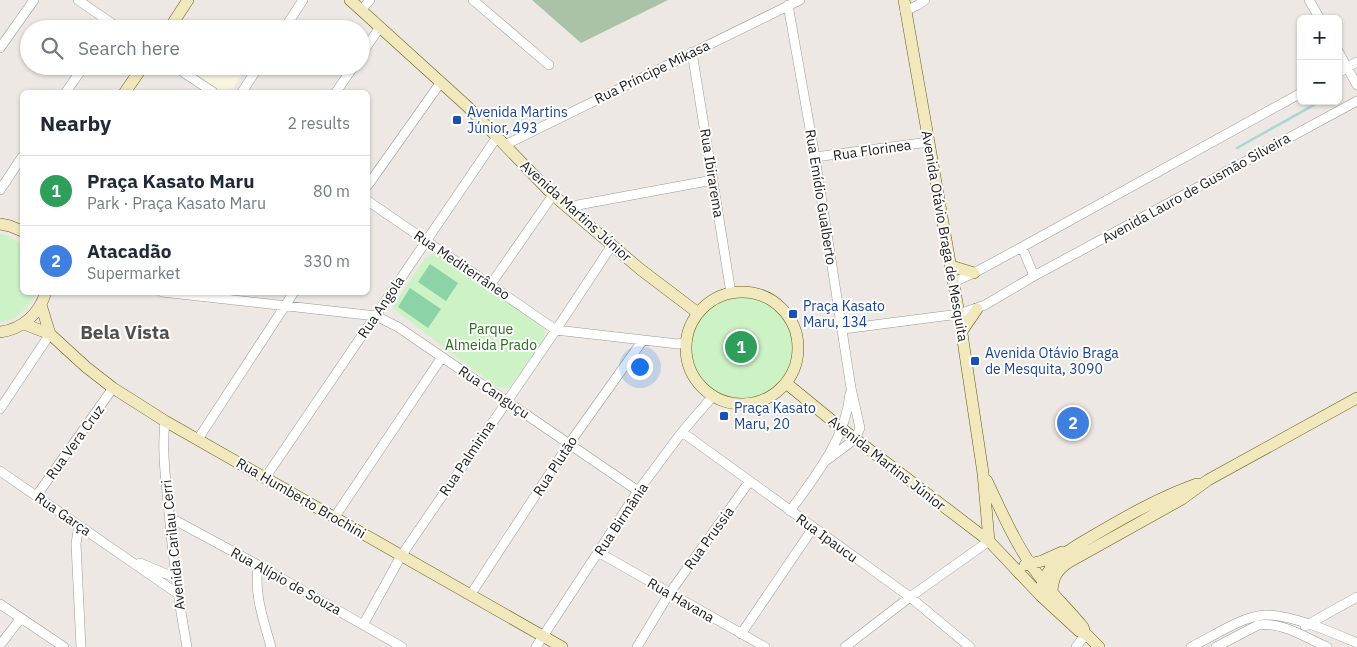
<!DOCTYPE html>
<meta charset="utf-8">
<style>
:root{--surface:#fff;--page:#f2f2f3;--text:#1f2937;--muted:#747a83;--line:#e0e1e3;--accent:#111827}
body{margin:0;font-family:"IBM Plex Sans",sans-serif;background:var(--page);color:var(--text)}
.controls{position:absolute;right:15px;top:15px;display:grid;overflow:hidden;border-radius:8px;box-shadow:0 1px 4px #0004}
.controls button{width:45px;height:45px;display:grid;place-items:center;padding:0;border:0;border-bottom:1px solid var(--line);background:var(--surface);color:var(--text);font:25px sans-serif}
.you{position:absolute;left:639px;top:366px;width:18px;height:18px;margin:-12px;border:4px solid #fff;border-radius:50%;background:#1a73e8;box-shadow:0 0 0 8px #1a73e833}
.badge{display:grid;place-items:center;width:32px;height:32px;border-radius:50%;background:var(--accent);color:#fff;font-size:16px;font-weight:700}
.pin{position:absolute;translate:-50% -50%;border:2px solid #fff;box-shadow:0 1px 5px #0006}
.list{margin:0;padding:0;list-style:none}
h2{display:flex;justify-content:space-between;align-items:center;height:65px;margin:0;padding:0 20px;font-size:21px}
h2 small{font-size:16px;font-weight:400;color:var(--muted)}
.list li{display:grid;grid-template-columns:32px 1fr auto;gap:15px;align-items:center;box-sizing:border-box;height:70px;padding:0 20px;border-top:1px solid var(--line)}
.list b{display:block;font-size:19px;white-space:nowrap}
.list p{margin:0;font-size:16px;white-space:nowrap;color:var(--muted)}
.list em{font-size:16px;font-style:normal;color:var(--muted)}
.icon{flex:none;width:28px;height:28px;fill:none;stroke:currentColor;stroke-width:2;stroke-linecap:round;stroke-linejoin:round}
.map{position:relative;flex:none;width:1357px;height:647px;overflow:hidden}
.search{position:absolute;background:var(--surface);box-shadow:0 1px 4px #0004;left:20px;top:20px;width:350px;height:55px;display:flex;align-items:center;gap:12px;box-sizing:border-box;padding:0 18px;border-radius:28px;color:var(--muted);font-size:19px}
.panel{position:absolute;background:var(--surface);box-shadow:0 1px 4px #0004;left:20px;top:90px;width:350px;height:205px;border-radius:8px}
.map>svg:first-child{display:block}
.education{fill:#fbf4e0}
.cemetery{fill:#aac3a8}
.park{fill:#cdf2c6}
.pitch{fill:#8cd3a7}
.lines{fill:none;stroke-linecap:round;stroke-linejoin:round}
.stream{stroke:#aad5d5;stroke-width:2.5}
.street-casing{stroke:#9a9a9a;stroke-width:10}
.secondary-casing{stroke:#665c12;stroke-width:12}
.street{stroke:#fff;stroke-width:9}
.secondary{stroke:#f1e8be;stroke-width:11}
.transit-dot{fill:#1a4fb4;stroke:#fff;stroke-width:2}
.labels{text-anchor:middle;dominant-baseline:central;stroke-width:4;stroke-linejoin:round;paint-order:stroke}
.street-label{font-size:14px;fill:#1d1d1d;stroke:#fff}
.transit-label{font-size:14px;fill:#164399;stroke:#fff;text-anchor:start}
.park-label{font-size:14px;fill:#256d19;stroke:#fff}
.district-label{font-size:19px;font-weight:bold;fill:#505050;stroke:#fff}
</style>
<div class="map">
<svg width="1357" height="647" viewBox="0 0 1357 647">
<rect width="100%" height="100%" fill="#ede8e4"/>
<path class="education" d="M184,66h54l7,5 -12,17 -12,4z"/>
<path class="cemetery" d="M532,0h136l-87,43z"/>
<path class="park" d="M0,234l6,1 16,9v48l14,1c-7,14 -19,28 -36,29z
M436,253l109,76 -2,14 -34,45 -12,-1 -105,-79 33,-50z
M686 348a56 56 0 1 1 112 0a56 56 0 1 1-112 0Z"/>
<path class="pitch" d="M430,264l28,19 -12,18 -28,-19z
M410,288l31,21 -13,19 -30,-21z"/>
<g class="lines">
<path class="stream" d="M1237,148l84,-47"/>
<defs>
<path id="street" d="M78,0l42,29
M473,0l76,65
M1309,0l11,19
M788,5l27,152 36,231 9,40 -5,11 -28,21
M361,10l9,-10
M905,11l13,-6 7,-5
M284,29l19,-29
M0,48l34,-48
M1338,51l19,34
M692,52l39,241
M361,55l19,-28
M174,66l39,26
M1338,73l19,-11
M66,92l18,-26
M242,92l17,-26
M336,92l18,-26
M505,145l295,-145
M815,157l114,-15
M368,185l73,-103
M0,190l22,-33
M368,201l188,129 122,14 9,-2
M567,207l146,-27
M1022,247l12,29
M954,282l20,-9 48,-26 279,-154
M491,284l62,-89
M162,292l214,24 22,11 44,30 196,134
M843,329l116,-15 26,-9 49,-29 323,-175
M0,409l50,-75
M165,421c-3,27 0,53 3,81 4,48 10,97 19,145
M682,432l228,165 60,50
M198,439l96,-147
M0,471l178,123
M265,478l232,-341
M37,495l76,-107
M790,511c26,-36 55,-71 60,-117
M169,517l89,48 144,82
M334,518l108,-161
M598,552l167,95
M140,563l36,15
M258,565c-4,30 5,53 13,82
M471,594l98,-150 74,-104
M0,604l64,43
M363,625l38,-69 155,-226 56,-85
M1305,626l52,-29
M741,634l72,-106
M0,645l21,-27
M81,647l-5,-103 2,-13 3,-4
M536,647l102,-156 44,-59 31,-36
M637,647l32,-53 80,-112
M845,647l65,-50 79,-56
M1076,647l10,-13
M1191,647c21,-10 51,-31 74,-32 25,-1 69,18 92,28
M1216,647l42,-22c23,-4 48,13 69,22"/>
<path id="secondary" d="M350,0l118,107 85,88 87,74 58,44
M904,0l55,314 24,159 6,68
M169,29l19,-29
M125,92l18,-26
M0,224l10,2 12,5
M951,266l23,7
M686 348a56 56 0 1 1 112 0a56 56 0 1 1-112 0Z
M41,305l9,29
M24,324l26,10 36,33 27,21 52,33 397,226
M962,331l15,-22
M0,332c23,-3 39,-18 46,-40
M786,383l55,45 148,113 51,54 39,36 7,3 13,13
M987,481c16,34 31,69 55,99 12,16 28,31 41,47l1,3
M1025,565l17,-4 20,-9
M1052,591c1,-14 5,-21 17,-29l113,-63 26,-19 149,-82
M1040,595c2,-14 7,-23 16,-34 10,-10 23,-17 35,-24 34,-20 69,-40 106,-53"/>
</defs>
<use href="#street" class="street-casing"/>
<use href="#secondary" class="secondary-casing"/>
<use href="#street" class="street"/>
<use href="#secondary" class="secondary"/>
</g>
<g class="transit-dot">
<rect x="452" y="115" width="10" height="10" rx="2.5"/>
<rect x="788" y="309" width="10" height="10" rx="2.5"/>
<rect x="970" y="356" width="10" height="10" rx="2.5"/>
<rect x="719" y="411" width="10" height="10" rx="2.5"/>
</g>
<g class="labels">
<g class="street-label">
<text transform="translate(652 72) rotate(-26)">Rua Príncipe Mikasa</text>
<text transform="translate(872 150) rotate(-8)">Rua Florinea</text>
<text transform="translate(712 173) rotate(81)">Rua Ibirarema</text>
<text transform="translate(1196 188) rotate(-29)">Avenida Lauro de Gusmão Silveira</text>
<text transform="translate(821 197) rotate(81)">Rua Emídio Gualberto</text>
<text transform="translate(576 211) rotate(42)">Avenida Martins Júnior</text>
<text transform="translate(945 236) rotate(80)">Avenida Otávio Braga de Mesquita</text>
<text transform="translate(462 265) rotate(34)">Rua Mediterrâneo</text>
<text transform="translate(381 307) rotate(-56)">Rua Angola</text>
<text transform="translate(494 392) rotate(34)">Rua Canguçu</text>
<text transform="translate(75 442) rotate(-54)">Rua Vera Cruz</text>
<text transform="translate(467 458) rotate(-56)">Rua Palmirina</text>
<text transform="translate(887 463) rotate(38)">Avenida Martins Júnior</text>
<text transform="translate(555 466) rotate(-57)">Rua Plutão</text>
<text transform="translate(301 498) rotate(30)">Rua Humberto Brochini</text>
<text transform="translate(63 514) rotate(35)">Rua Garça</text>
<text transform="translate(621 519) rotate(-56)">Rua Birmânia</text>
<text transform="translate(709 538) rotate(-54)">Rua Prussia</text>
<text transform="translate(827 538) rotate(36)">Rua Ipaucu</text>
<text transform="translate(173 545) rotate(-96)">Avenida Carilau Cerri</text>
<text transform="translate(286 581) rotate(29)">Rua Alípio de Souza</text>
<text transform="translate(681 600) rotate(30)">Rua Havana</text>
</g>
<g class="transit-label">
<text x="467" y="112">Avenida Martins<tspan x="467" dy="16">Júnior, 493</tspan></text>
<text x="803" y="306">Praça Kasato<tspan x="803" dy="16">Maru, 134</tspan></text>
<text x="985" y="353">Avenida Otávio Braga<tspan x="985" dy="16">de Mesquita, 3090</tspan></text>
<text x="734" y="408">Praça Kasato<tspan x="734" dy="16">Maru, 20</tspan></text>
</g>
<g class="park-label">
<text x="491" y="329">Parque<tspan x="491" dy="16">Almeida Prado</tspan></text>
</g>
<g class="district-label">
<text x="125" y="332">Bela Vista</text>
</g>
</g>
</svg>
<div class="controls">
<button>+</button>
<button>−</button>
</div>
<div class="you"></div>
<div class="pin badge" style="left:741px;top:347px;background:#2e9e5b">1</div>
<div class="pin badge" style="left:1073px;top:423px;background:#3f7fe0">2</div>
<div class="search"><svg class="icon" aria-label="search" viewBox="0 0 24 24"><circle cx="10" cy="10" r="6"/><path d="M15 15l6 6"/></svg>Search here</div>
<section class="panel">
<h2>Nearby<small>2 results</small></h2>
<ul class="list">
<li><span class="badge" style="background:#2e9e5b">1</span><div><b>Praça Kasato Maru</b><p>Park · Praça Kasato Maru</p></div><em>80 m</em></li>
<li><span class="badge" style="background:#3f7fe0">2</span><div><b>Atacadão</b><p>Supermarket</p></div><em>330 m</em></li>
</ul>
</section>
</div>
